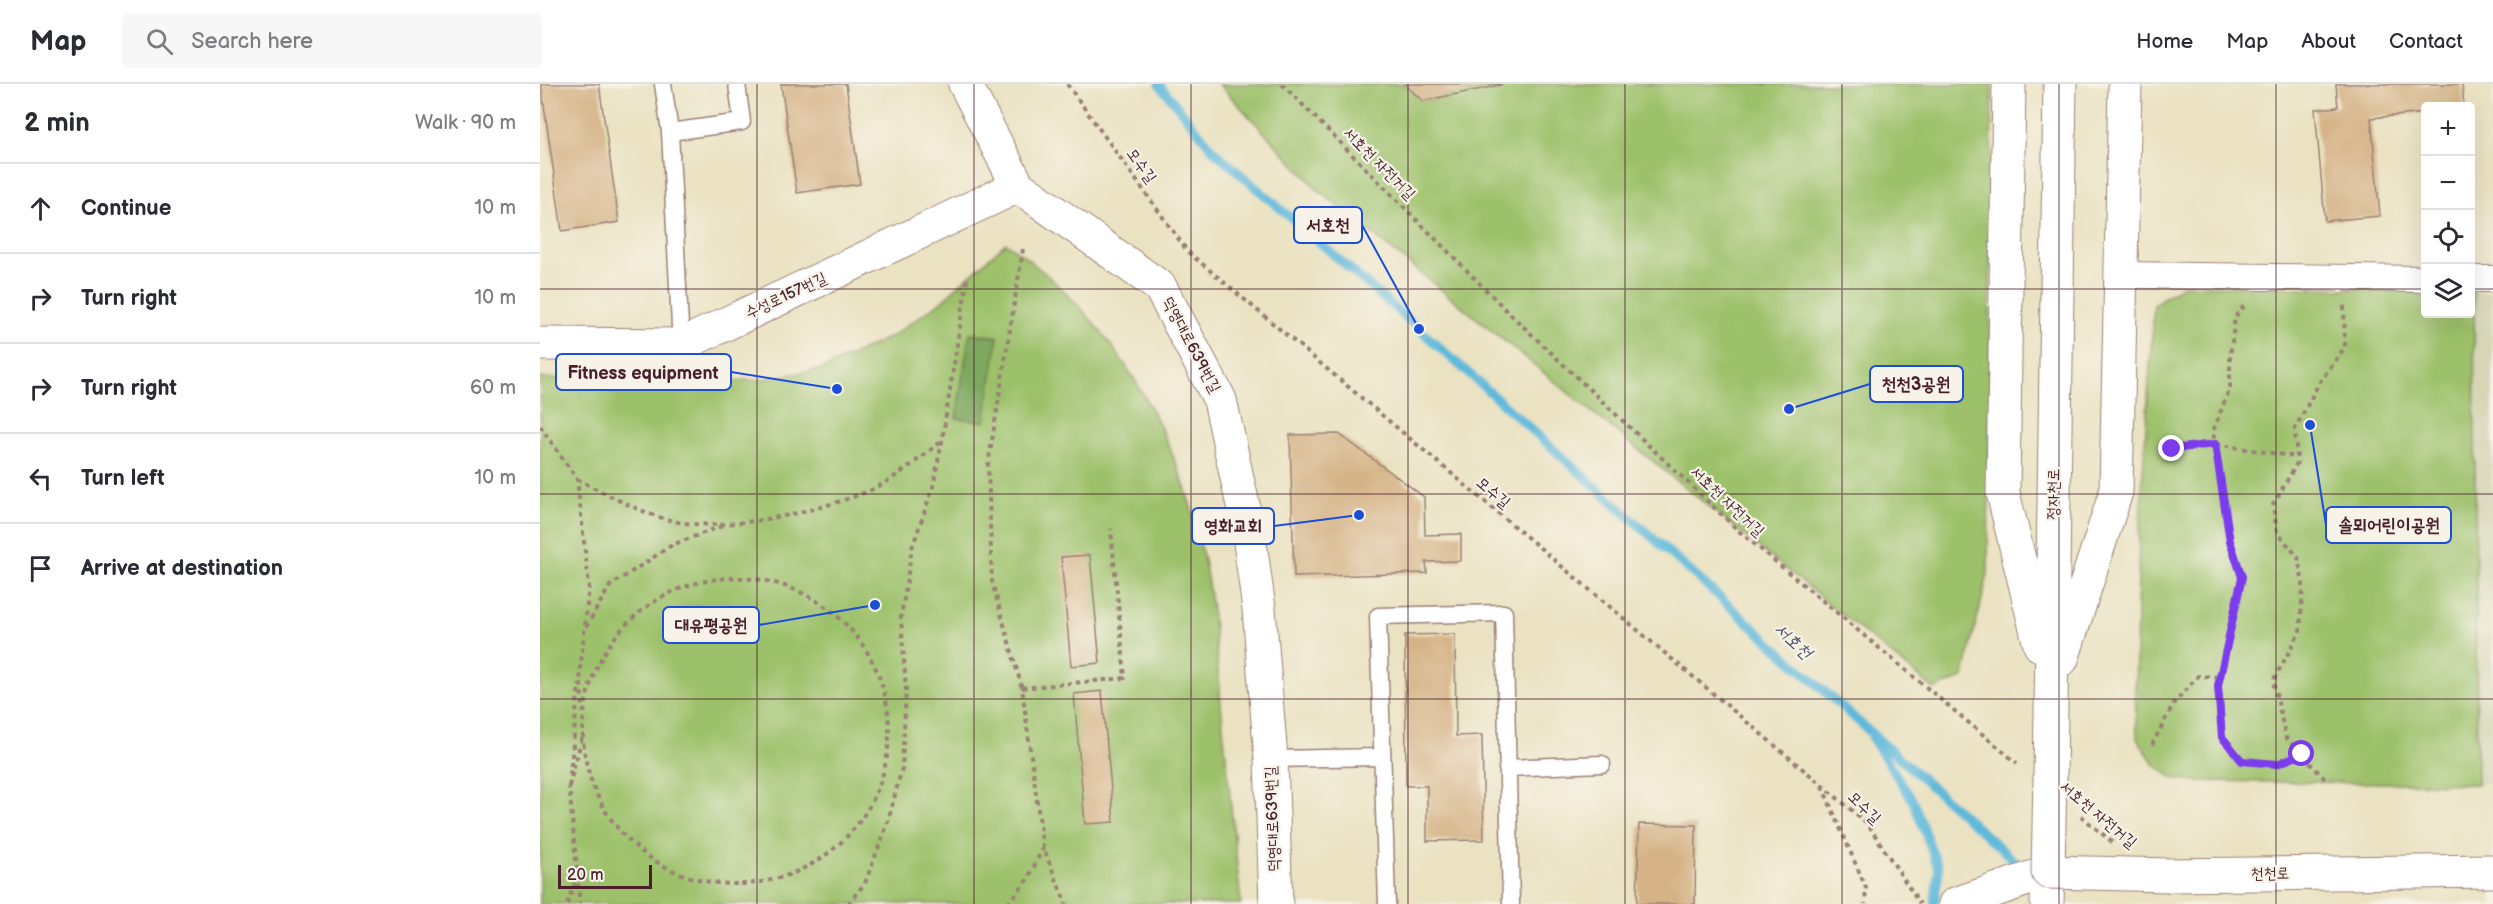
<!DOCTYPE html>
<meta charset="utf-8">
<style>
:root{--surface:#fff;--page:#f7f7f7;--text:#2b2b33;--muted:#7c7c81;--line:#e1e1e2}
body{margin:0;font-family:"Balsamiq Sans","Poor Story",sans-serif;background:var(--page);color:var(--text)}
.controls{position:absolute;right:18px;top:18px;display:grid;overflow:hidden;border-radius:6px;box-shadow:0 6px 24px #0002}
.controls button{width:54px;height:54px;display:grid;place-items:center;padding:0;border:0;border-bottom:2px solid var(--line);background:var(--surface);color:var(--text);font:30px sans-serif}
.scale{position:absolute;left:18px;bottom:15px;width:94px;box-sizing:border-box;padding-left:6px;border:3px solid #4a1f2b;border-top:0;font-size:16px;line-height:21px;white-space:nowrap;color:#4a1f2b;-webkit-text-stroke:4px #f7f3e8;paint-order:stroke}
.stop{position:absolute;width:18px;height:18px;margin:-14px;border:4px solid #7c3aed;border-radius:50%;background:#fff}
.stop.end{background:#7c3aed;border-color:#fff;box-shadow:0 2px 6px #0008}
.list{margin:0;padding:0;list-style:none}
h2{display:flex;justify-content:space-between;align-items:center;height:78px;margin:0;padding:0 24px;font-size:26px}
h2 small{font-size:20px;font-weight:400;color:var(--muted)}
.list li{display:grid;grid-template-columns:39px 1fr auto;gap:18px;align-items:center;box-sizing:border-box;height:90px;padding:0 24px;border-top:2px solid var(--line)}
.list b{display:block;font-size:22px;white-space:nowrap}
.list em{font-size:20px;font-style:normal;color:var(--muted)}
.icon{flex:none;width:33px;height:33px;fill:none;stroke:currentColor;stroke-width:2;stroke-linecap:round;stroke-linejoin:round}
.map{position:relative;flex:none;width:1953px;height:820px;overflow:hidden}
header{display:flex;align-items:center;gap:36px;box-sizing:border-box;height:84px;padding:0 30px;background:var(--surface);border-bottom:2px solid var(--line)}
header strong{font-size:28px}
nav{display:flex;gap:33px;margin-inline-start:auto;font-size:21px}
.search{width:420px;height:54px;background:var(--page);display:flex;align-items:center;gap:15px;box-sizing:border-box;padding:0 21px;border-radius:6px;color:var(--muted);font-size:22px}
main{display:flex}
aside{flex:1;background:var(--surface)}
.map>svg:first-child{display:block}
.built{fill:#d6d6b6}
.green{fill:#9dc16b;stroke:#74704b;stroke-width:1.5}
.forest{fill:#7ea75f;stroke:#646345;stroke-width:1.5}
.lines{fill:none;stroke-linecap:round;stroke-linejoin:round}
.stream{stroke:#5eb9db;stroke-width:9}
.building{fill:#d5b386}
.service-casing{stroke:#9a8076;stroke-width:19}
.pedestrian-casing{stroke:#9a8076;stroke-width:28}
.minor-casing{stroke:#9a8076;stroke-width:35}
.tertiary-casing{stroke:#9a8076;stroke-width:35}
.path{stroke:#9a8076;stroke-width:4;stroke-dasharray:4.5 4.5;stroke-linecap:butt}
.service{stroke:#fff;stroke-width:16}
.pedestrian{stroke:#fff;stroke-width:26}
.minor{stroke:#fff;stroke-width:33}
.tertiary{stroke:#fff;stroke-width:33}
.tertiary-bridge-casing{stroke:#9a8076;stroke-width:35;stroke-linecap:butt}
.tertiary-bridge{stroke:#fff;stroke-width:33}
.route{stroke:#7c3aed;stroke-width:8}
.grid{fill:none;stroke:#4a1f2b;stroke-width:1.5;stroke-opacity:0.55}
.labels{text-anchor:middle;dominant-baseline:central;stroke-width:4.5;stroke-linejoin:round;paint-order:stroke}
.street-label{font-size:16px;fill:#4a1f2b;stroke:#f7f3e8}
.water-label{font-size:18px;font-style:italic;fill:#515569;stroke:#f7f3e8}
.leader{fill:none;stroke:#1d4ed8;stroke-width:2}
.callout-dot{fill:#1d4ed8;stroke:#f7f3e8;stroke-width:2}
.callout{fill:#f7f3e8;stroke:#1d4ed8;stroke-width:2}
.callout-label{font-size:18px;text-anchor:middle;font-weight:bold;fill:#4a1f2b}
</style>
<header>
<strong>Map</strong>
<div class="search"><svg class="icon" aria-label="search" viewBox="0 0 24 24"><circle cx="10" cy="10" r="6"/><path d="M15 15l6 6"/></svg>Search here</div>
<nav><a>Home</a><a>Map</a><a>About</a><a>Contact</a></nav>
</header>
<main>
<aside>
<h2>2 min<small>Walk · 90 m</small></h2>
<ul class="list">
<li><svg class="icon" aria-label="ahead" viewBox="0 0 24 24"><path d="M12 20V5M6 11l6-6 6 6"/></svg><div><b>Continue</b></div><em>10 m</em></li>
<li><svg class="icon" aria-label="right" viewBox="0 0 24 24"><path d="M7 20v-9h11M14 6l5 5-5 5"/></svg><div><b>Turn right</b></div><em>10 m</em></li>
<li><svg class="icon" aria-label="right" viewBox="0 0 24 24"><path d="M7 20v-9h11M14 6l5 5-5 5"/></svg><div><b>Turn right</b></div><em>60 m</em></li>
<li><svg class="icon" aria-label="left" viewBox="0 0 24 24"><path d="M17 20v-9H6M10 6l-5 5 5 5"/></svg><div><b>Turn left</b></div><em>10 m</em></li>
<li><svg class="icon" aria-label="arrive" viewBox="0 0 24 24"><path d="M6 21V4h12l-3 4 3 4H6"/></svg><div><b>Arrive at destination</b></div></li>
</ul>
</aside>
<div class="map">
<svg width="1953" height="820" viewBox="0 0 1953 820">
<rect width="100%" height="100%" fill="#f7f3e8"/>
<filter id="ink" filterUnits="userSpaceOnUse"><feTurbulence type="fractalNoise" baseFrequency=".0167" numOctaves="2"/><feDisplacementMap in="SourceGraphic" scale="12" xChannelSelector="R" yChannelSelector="G"/><feConvolveMatrix kernelMatrix="1 2 1 2 8 2 1 2 1" color-interpolation-filters="sRGB"/></filter>
<filter id="wash" filterUnits="userSpaceOnUse"><feTurbulence type="fractalNoise" baseFrequency=".008" numOctaves="4" result="noise"/><feDisplacementMap in="SourceGraphic" scale="24" xChannelSelector="R" yChannelSelector="G"/><feGaussianBlur stdDeviation="1.35" result="paint"/><feColorMatrix in="noise" values="0 0 0 0 0 0 0 0 0 0 0 0 0 0 0 0 0 1.4 0 .05"/><feComposite in="paint" operator="in"/></filter>
<g filter="url(#wash)">
<rect width="100%" height="100%" fill="#eae2c1"/>
<path class="built" d="M1934,208l19,1v490l-16,1z"/>
<path class="green" d="M679,0h185l19,17 83,-17h486l-4,490 -25,104 -29,11 -616,-499z
M466,159c109,75 175,194 199,323 10,53 13,108 18,162 6,59 12,117 18,176h-701v-526l119,4 98,-2 66,-11 69,-33 46,-32z
M1643,201l242,6 1,23h44l1,-22h3l3,492 -284,-3 -20,-3 -19,-14 -17,-26 -2,-46 4,-156 15,-232z"/>
<path class="forest" d="M430,249l28,4 -13,85 -29,-4z"/>
<g class="lines">
<path class="stream" d="M619,0l55,67 205,178 608,543
M1332,654l41,63 26,69 -5,34"/>
</g>
<g id="blocks">
<path class="building" d="M1,0h58l20,138 -57,9z
M241,0h65l14,100 -63,9z
M864,0h97v1l-78,16z
M1796,0h126l2,22h-38v7l-55,5 9,98 -55,5 -10,-112 23,-2z
M799,350l85,63 1,38 36,-1v27l-35,1 1,11 -133,4 -4,-142z
M550,471l10,108 -29,3 -10,-109z
M915,550l1,102 26,-1 2,105 -57,1v-55h-21l-1,-151z
M562,607l12,131 -29,2 -11,-130z
M1099,740l57,1 -1,79h-58z"/>
</g>
</g>
<g filter="url(#ink)">
<use href="#blocks" fill-opacity="0" stroke="#9a8076" stroke-width="1.5"/>
<g class="lines">
<defs>
<path id="service" d="M123,0l7,48 11,213
M130,48l72,-10 -5,-38
M731,675l111,-2
M967,684l95,-4
M847,820l-9,-288 126,-3 7,291"/>
<path id="pedestrian" d="M1581,191l305,4
M1930,195h23"/>
<path id="minor" d="M425,0l53,102 142,101 60,113 28,128 11,81 12,150 5,145
M0,260l141,1 337,-159
M1415,820l93,-32"/>
<path id="tertiary" d="M1469,0l-6,409 37,152
M1522,575l54,-167 9,-408
M1510,694l10,-694
M1629,791l324,-4
M1507,820l1,-32"/>
</defs>
<use href="#service" class="service-casing"/>
<use href="#pedestrian" class="pedestrian-casing"/>
<use href="#minor" class="minor-casing"/>
<use href="#tertiary" class="tertiary-casing"/>
<path class="path" d="M527,0l121,168 679,571 53,81
M742,0l227,229 231,219 277,231
M483,165l-35,216 4,117 30,106 21,159 23,57
M1704,222l-9,11 -5,41v29l-17,44 17,110 12,36 -24,108 4,52 20,24 35,3 25,-10
M0,342l37,53 12,107 -9,86 3,40
M1632,365l43,-5 82,13
M37,395c29,15 60,32 92,41 52,14 147,-8 197,-28 28,-11 52,-33 76,-51
M43 647a153 153 0 1 1 306 0a153 153 0 1 1-306 0Z
M46,543l24,-41 62,-41 50,-19
M482,604l103,-10 -14,-149
M1612,661l22,-42 24,-27 22,1
M30,691l9,-91
M1785,695l-39,-41 -13,-57 27,-49 3,-48 -5,-27 -21,-25 -4,-27 24,-42 -2,-34 24,-46 26,-36 -1,-42
M29,701l11,119
M29,702l13,-48
M1282,702l44,102 -1,16
M1541,732l31,26
M27,820l10,-26
M308,820l17,-21 22,-58 15,-57 4,-78 -5,-73 11,-69 21,-61 9,-46 25,-161
M468,820l20,-25 15,-31"/>
<use href="#service" class="service"/>
<use href="#pedestrian" class="pedestrian"/>
<use href="#minor" class="minor"/>
<use href="#tertiary" class="tertiary"/>
<defs>
<path id="tertiary-bridge" d="M1510,694l-2,94 121,3"/>
</defs>
<use href="#tertiary-bridge" class="tertiary-bridge-casing"/>
<use href="#tertiary-bridge" class="tertiary-bridge"/>
</g>
</g>
<g class="lines" filter="url(#ink)">
<path class="route" d="M1632,365l43,-5 15,97 12,36 -24,109 4,51 20,24 35,3 25,-10"/>
</g>
<path class="grid" d="M217,0v820M434,0v820M651,0v820M868,0v820M1085,0v820M1302,0v820M1519,0v820M1736,0v820M0,205h1886M1930,205h23M0,410h1953M0,615h1953"/>
<g class="labels">
<g class="street-label">
<text transform="translate(839 80) rotate(45)">서호천 자전거길</text>
<text transform="translate(601 82) rotate(54)">모수길</text>
<text transform="translate(246 212) rotate(-25)">수성로157번길</text>
<text transform="translate(651 261) rotate(62)">덕영대로639번길</text>
<text transform="translate(953 409) rotate(40)">모수길</text>
<text transform="translate(1514 410) rotate(-89)">정자천로</text>
<text transform="translate(1187 418) rotate(43)">서호천 자전거길</text>
<text transform="translate(1324 724) rotate(44)">모수길</text>
<text transform="translate(1558 731) rotate(40)">서호천 자전거길</text>
<text transform="translate(733 735) rotate(-92)">덕영대로639번길</text>
<text transform="translate(1730 790) rotate(-1)">천천로</text>
</g>
<g class="water-label">
<text transform="translate(1253 557) rotate(42)">서호천</text>
</g>
</g>
<path class="leader" d="M879 245L822 141M297 305L191 288M1249 325L1330 300M1770 341L1786 441M819 431L734 442M335 521L219 541"/>
<g class="callout-dot">
<circle cx="879" cy="245" r="6"/>
<circle cx="297" cy="305" r="6"/>
<circle cx="1249" cy="325" r="6"/>
<circle cx="1770" cy="341" r="6"/>
<circle cx="819" cy="431" r="6"/>
<circle cx="335" cy="521" r="6"/>
</g>
<g class="callout">
<rect x="754" y="123" width="68" height="36" rx="6"/>
<rect x="16" y="270" width="175" height="36" rx="6"/>
<rect x="1330" y="282" width="93" height="36" rx="6"/>
<rect x="1786" y="423" width="125" height="36" rx="6"/>
<rect x="652" y="424" width="82" height="36" rx="6"/>
<rect x="123" y="523" width="96" height="36" rx="6"/>
</g>
<g class="callout-label">
<text x="788" y="147">서호천</text>
<text x="103" y="295">Fitness equipment</text>
<text x="1376" y="306">천천3공원</text>
<text x="1849" y="447">솔뫼어린이공원</text>
<text x="693" y="448">영화교회</text>
<text x="171" y="547">대유평공원</text>
</g>
</svg>
<div class="controls">
<button>+</button>
<button>−</button>
<button><svg class="icon" aria-label="locate" viewBox="0 0 24 24"><circle cx="12" cy="12" r="6"/><path d="M12 2v4M12 18v4M2 12h4M18 12h4"/></svg></button>
<button><svg class="icon" aria-label="layers" viewBox="0 0 24 24"><path d="M12 4l9 5-9 5-9-5zM3 14l9 5 9-5"/></svg></button>
</div>
<div class="scale">20 m</div>
<div class="stop" style="left:1762px;top:670px"></div>
<div class="stop end" style="left:1632px;top:365px"></div>
</div>
</main>
